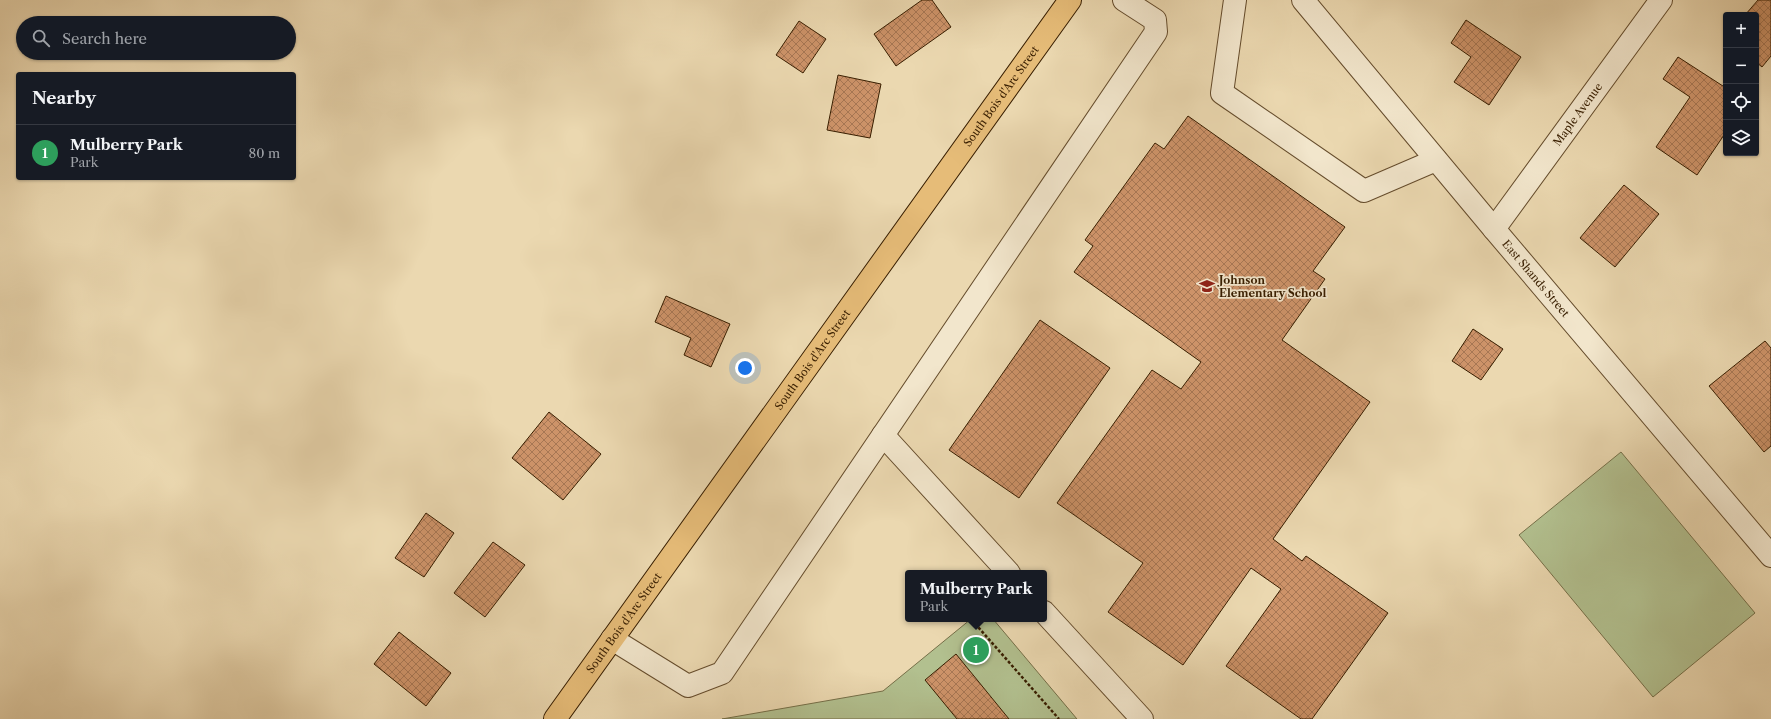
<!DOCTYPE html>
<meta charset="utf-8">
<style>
:root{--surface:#171b24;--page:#242831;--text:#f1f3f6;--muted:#9ea1a6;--line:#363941;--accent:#c59692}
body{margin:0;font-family:"Libre Caslon Text",serif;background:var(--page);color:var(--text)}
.controls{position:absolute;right:12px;top:12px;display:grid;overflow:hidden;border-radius:4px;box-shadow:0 1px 3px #0004}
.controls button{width:36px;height:36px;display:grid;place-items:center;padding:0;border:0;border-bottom:1px solid var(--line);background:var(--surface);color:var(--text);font:20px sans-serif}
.you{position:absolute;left:745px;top:368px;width:14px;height:14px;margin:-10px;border:3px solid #fff;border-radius:50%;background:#1a73e8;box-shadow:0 0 0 6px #1a73e833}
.badge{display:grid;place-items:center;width:26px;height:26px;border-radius:50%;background:var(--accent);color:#fff;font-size:13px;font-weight:700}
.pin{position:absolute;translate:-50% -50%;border:2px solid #fff;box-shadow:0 1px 4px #0006}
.popup{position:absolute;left:905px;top:570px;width:142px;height:52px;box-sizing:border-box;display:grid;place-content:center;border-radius:4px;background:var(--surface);filter:drop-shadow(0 1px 3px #0005);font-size:13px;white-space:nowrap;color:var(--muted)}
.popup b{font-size:15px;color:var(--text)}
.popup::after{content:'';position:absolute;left:50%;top:100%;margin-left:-8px;border:8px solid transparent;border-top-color:var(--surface)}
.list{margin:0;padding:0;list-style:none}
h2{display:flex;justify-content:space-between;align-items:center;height:52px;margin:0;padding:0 16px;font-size:17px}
h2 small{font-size:13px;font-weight:400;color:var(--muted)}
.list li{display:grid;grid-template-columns:26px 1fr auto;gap:12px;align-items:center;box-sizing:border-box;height:56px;padding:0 16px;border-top:1px solid var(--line)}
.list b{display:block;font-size:15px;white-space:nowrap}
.list p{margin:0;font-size:13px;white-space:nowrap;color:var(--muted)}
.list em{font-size:13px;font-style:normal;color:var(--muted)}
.icon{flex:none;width:22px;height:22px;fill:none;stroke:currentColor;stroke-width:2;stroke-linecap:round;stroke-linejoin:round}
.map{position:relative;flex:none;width:1771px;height:719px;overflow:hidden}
.search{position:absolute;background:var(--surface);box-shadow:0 1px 3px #0004;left:16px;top:16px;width:280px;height:44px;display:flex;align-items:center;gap:10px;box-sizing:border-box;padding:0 14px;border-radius:22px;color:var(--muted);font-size:15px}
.panel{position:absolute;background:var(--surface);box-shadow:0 1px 3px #0004;left:16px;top:72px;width:280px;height:108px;border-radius:4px}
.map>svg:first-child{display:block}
.park{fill:#b2c08f;stroke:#756f48}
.building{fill:url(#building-cross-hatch);stroke:#381e00}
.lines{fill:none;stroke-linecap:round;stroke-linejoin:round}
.minor-casing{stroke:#654c2c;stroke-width:24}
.major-casing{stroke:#381e00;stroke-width:24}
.path{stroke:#381e00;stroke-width:2.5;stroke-dasharray:3 2;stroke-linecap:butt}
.minor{stroke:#f2e6cc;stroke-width:22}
.major{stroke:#e6bc78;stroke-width:22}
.labels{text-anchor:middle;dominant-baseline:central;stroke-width:3.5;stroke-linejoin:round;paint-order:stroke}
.street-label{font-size:11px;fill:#381e00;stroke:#f2e6cc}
.poi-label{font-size:11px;font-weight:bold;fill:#381e00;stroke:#f2e6cc;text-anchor:start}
</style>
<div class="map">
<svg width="1771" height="719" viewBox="0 0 1771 719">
<defs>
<pattern id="building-cross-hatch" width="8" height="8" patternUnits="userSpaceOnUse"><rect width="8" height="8" fill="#cd9369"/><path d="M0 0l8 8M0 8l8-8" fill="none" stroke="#a77754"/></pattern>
</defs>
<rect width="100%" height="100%" fill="#ebd8b0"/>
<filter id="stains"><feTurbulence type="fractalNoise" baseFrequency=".005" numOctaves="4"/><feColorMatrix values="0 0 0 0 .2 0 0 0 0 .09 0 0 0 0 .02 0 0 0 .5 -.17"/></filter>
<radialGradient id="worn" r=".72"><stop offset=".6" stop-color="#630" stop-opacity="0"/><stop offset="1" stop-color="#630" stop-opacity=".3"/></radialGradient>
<path class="park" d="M1621,452l134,161 -102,84 -134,-162z
M971,619h22l84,100h-355l161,-28z"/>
<path class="building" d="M922,0h10l19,27 -55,39 -22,-32z
M1758,0h13v56l-9,11 -6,-5v-47h-11z
M1466,20l55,37 -32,48 -35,-23 17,-25 -20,-14z
M799,21l27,18 -23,34 -27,-18z
M1678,57l48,31v44l-29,43 -41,-28 34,-50 -27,-18z
M838,75l43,9 -11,54 -43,-8z
M1188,116l157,111 -32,44 12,8 -43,61 88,62 -97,137 29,22 4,-5 82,57 -76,106h-11l-75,-53 55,-77 -30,-21 -68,97 -75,-53 35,-49 -86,-60 95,-133 29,19 20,-27 -127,-90 19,-26 -8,-6 70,-97 9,6z
M1624,185l35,29 -44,53 -35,-29z
M666,296l64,28 -19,43 -27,-12 7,-17 -36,-16z
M1040,320l70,48 -91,130 -70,-48z
M1473,329l30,20 -22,31 -29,-19z
M1765,341l6,7v98l-7,6 -55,-66z
M549,412l52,42 -38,46 -51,-42z
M426,513l28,20 -30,44 -29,-19z
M493,542l32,23 -40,52 -31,-24z
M399,632l52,41 -25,33 -52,-42z
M956,654l53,65h-52l-32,-39z"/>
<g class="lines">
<defs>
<g id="minor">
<path d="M1235,0l-13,93 142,98 72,-31"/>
<path id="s1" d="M1303,0l191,229 277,327"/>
<path id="s2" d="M1494,229l167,-229"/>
<path d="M883,435l126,138"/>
<path d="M1044,612l98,107"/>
<path d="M612,639l76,47 34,-13 434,-641 -1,-12 -31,-20"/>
</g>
<g id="major">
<path id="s3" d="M555,719l515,-719"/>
</g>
</defs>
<use href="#minor" class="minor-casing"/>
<use href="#major" class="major-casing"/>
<path class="path" d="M963,573v-1
M973,619l5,8 81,92"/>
<use href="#minor" class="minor"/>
<use href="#major" class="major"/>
</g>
<defs>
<symbol id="school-bare" viewBox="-9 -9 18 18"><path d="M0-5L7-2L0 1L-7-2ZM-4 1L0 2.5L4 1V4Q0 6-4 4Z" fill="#8f2418" stroke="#f2e6cc" stroke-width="2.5" paint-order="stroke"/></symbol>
</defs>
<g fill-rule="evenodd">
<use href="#school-bare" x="1196" y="275" width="22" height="22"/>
</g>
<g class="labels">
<g class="street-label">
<text stroke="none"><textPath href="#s3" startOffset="766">South Bois d'Arc Street</textPath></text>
<text stroke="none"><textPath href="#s2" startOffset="142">Maple Avenue</textPath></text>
<text stroke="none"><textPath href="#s1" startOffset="363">East Shands Street</textPath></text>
<text stroke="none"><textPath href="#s3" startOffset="442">South Bois d'Arc Street</textPath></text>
<text stroke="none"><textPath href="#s3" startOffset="118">South Bois d'Arc Street</textPath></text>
</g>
<g class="poi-label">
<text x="1219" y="280">Johnson<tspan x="1219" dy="13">Elementary School</tspan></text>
</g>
</g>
<rect width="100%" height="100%" filter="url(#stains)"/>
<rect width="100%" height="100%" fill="url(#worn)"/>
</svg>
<div class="controls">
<button>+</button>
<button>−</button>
<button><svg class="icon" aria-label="locate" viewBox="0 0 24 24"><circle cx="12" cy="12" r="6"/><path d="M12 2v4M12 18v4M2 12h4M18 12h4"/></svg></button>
<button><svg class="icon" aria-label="layers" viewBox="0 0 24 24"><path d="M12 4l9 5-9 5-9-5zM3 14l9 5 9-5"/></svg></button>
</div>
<div class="you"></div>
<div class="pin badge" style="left:976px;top:650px;background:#2e9e5b">1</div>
<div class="popup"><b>Mulberry Park</b>Park</div>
<div class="search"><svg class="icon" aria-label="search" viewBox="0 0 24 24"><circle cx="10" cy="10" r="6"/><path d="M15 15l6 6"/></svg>Search here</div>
<section class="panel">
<h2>Nearby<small></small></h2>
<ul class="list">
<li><span class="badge" style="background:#2e9e5b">1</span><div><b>Mulberry Park</b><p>Park</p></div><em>80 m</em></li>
</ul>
</section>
</div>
